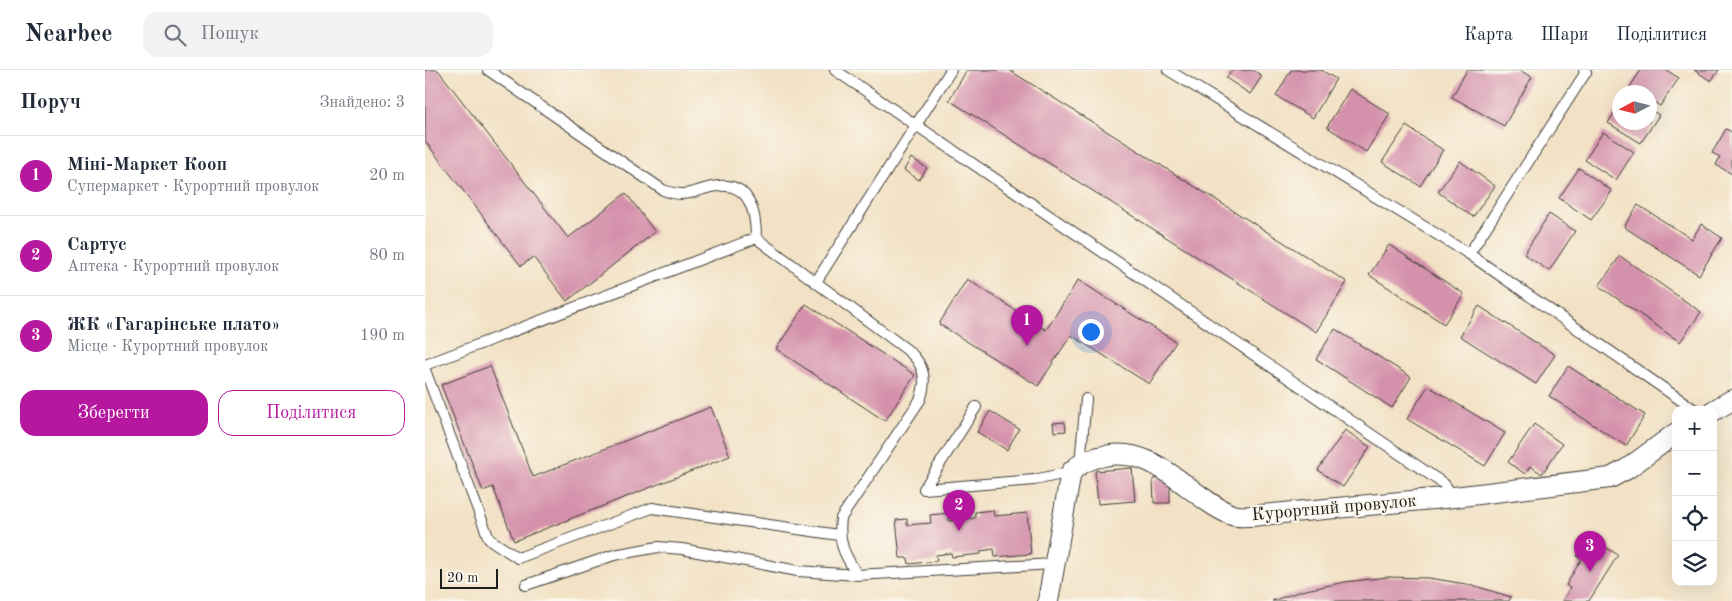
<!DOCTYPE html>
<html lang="uk">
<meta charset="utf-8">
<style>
:root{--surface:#fff;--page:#f2f2f3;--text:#1f2937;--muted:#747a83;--line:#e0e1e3;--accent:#b5179e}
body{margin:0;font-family:"Old Standard TT",serif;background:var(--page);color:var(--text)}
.controls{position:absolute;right:15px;bottom:15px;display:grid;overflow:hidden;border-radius:10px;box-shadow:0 5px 20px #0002}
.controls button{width:45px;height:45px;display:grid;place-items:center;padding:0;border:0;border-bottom:1px solid var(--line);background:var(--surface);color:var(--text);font:25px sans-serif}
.compass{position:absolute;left:1187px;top:15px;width:45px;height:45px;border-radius:50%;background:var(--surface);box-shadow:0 5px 20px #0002;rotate:263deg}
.scale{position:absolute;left:15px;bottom:12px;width:58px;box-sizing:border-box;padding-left:5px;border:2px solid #1c1c1c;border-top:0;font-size:14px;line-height:18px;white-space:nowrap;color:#1c1c1c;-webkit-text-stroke:4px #fbf7ec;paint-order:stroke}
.you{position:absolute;left:665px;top:261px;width:18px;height:18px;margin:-12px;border:4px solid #fff;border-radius:50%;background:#1a73e8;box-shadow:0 0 0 8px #1a73e833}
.badge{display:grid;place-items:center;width:32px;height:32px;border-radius:50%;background:var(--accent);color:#fff;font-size:16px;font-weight:700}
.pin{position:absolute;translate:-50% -41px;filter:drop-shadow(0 1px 2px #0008)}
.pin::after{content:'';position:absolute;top:26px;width:18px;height:15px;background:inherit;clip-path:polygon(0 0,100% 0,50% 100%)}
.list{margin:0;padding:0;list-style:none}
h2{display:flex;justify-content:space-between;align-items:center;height:65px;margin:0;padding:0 20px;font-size:21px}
h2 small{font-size:16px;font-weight:400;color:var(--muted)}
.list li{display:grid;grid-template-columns:32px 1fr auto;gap:15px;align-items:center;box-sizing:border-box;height:80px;padding:0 20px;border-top:1px solid var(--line)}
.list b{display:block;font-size:19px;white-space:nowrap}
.list p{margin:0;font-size:16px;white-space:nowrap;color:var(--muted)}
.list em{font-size:16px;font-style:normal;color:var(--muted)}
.actions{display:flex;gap:10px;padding:15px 20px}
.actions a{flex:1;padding:11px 0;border:1px solid var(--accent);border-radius:15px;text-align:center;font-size:18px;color:var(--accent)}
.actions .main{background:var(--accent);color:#fff}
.icon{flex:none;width:28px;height:28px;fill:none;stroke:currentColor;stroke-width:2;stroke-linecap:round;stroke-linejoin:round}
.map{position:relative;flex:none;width:1307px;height:531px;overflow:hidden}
header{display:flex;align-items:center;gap:30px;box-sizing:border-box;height:70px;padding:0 25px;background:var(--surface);border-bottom:1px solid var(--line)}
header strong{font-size:24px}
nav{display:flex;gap:28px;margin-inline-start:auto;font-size:18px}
.search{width:350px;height:45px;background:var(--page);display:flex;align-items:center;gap:12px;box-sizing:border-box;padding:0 18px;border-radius:15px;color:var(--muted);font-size:19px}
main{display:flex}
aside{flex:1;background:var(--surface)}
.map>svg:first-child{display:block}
.building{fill:#d491ab}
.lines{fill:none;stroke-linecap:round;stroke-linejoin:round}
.lane-casing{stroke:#3c3a35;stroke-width:12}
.street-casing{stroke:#3c3a35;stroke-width:22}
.lane{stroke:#fff;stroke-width:10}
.street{stroke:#fff;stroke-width:20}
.labels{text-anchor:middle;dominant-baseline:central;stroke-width:4;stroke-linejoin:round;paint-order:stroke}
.street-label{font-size:18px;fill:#1c1c1c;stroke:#fbf7ec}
</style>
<header>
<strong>Nearbee</strong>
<div class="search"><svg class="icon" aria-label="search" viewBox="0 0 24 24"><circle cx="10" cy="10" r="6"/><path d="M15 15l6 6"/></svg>Пошук</div>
<nav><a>Карта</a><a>Шари</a><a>Поділитися</a></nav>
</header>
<main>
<aside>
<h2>Поруч<small>Знайдено: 3</small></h2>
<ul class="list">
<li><span class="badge">1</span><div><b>Міні-Маркет Кооп</b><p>Супермаркет · Курортний провулок</p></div><em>20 m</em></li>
<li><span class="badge">2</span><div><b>Сартус</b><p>Аптека · Курортний провулок</p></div><em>80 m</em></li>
<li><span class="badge">3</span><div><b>ЖК «Гагарінське плато»</b><p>Місце · Курортний провулок</p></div><em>190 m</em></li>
</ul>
<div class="actions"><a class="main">Зберегти</a><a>Поділитися</a></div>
</aside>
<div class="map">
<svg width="1307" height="531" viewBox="0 0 1307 531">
<rect width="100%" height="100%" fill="#fbf7ec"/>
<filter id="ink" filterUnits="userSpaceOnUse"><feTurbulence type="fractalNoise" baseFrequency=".02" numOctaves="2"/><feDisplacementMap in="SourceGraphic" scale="10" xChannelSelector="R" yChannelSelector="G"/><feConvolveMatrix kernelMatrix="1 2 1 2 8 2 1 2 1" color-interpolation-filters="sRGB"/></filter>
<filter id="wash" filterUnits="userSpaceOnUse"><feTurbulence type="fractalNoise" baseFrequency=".0096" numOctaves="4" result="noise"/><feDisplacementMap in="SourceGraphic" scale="20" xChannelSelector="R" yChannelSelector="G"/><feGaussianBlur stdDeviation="1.12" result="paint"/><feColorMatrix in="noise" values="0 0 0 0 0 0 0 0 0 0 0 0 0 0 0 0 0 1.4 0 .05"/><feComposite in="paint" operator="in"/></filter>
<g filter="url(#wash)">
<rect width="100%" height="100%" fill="#f2e1c4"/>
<g id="blocks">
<path class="building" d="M0,0h13l130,168 58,-45 29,39 -88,69 -34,-44 -12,9 -96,-125z
M542,0h42l338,212 -31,50 -367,-232z
M807,0h21l9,6 -12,18 -24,-16z
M866,0h30l15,9 -23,39 -37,-22z
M1042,0h52l13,7 -28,49 -52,-29z
M1216,0h25l13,8 -19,28 -11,-7v-7h-10l-9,-5z
M1269,0h25l-8,11z
M925,19l40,25 -24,38 -39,-25z
M1194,35v17h30v-13l10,6 -18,28 -33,-20z
M981,56l37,24 -23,36 -38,-24z
M1301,59l6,3v42l-16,-9 4,-8 -8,-4z
M1178,62l31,20 -18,28 -31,-20z
M486,88l16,10 -8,12 -15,-10z
M1035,91l35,25 -22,31 -35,-25z
M1154,98l33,23 -21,29 -32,-22z
M1213,135l54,34 9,-15 21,14 -23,37 -75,-48z
M1124,144l26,17 -26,40 -25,-17z
M964,175l75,49 -20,30 -75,-49z
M1195,186l81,56 -21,30 -81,-56z
M542,209l79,51 32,-50 98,62 -27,42 -78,-49 -33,51 -99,-62z
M381,234l109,71 -30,46 -109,-72z
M1054,236l76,49 -19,29 -76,-48z
M910,259l76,48 -19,31 -76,-49z
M65,296l43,111 178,-70 19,49 -216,85 -21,-54 -10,4 -42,-106z
M1143,296l77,49 -19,31 -77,-50z
M1003,316l77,47 -20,33 -78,-47z
M565,341l29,18 -12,21 -30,-18z
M640,352l1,9 -12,1 -1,-9z
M1109,354l28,20 -20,30 -12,-8 -5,8 -17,-12z
M920,360l25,17 -27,40 -25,-17z
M707,398l3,33 -37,3 -3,-33z
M745,408v25h-16l-1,-24z
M568,440l1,6 33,-3 4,41 -36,3 -1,-8 -13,2v3l-29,3 -1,-4 -15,2 1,6 -28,3 -1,-6h-8l-4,-38 11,-1v6l24,-2 -1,-8 19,-2v8l26,-3v-6z
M1164,466l29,19 -29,46h-27l8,-13 -4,-3 15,-25 -4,-4z
M962,507l42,1 43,7 39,12 -2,4h-237l29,-10 44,-9z"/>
</g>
</g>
<g filter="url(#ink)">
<use href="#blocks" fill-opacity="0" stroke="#3c3a35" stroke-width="1"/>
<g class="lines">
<defs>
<path id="lane" d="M63,0l175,120c26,10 33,-2 56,-4 32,-3 37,29 37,52
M410,0l609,414 10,13
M743,0l301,184 226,156
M331,168l150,111c18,14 22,30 14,51l-79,118c-3,26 3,35 16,57
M1044,184l117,-182 -2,-2
M391,212l135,-212
M0,295l331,-127
M0,300l64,169 29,19 134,-50 187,27
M551,337l-52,82 110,-9 37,-8
M655,393l6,-64
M101,515l88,-30 44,-8 24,2 116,22 59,4 196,-11"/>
<path id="street" d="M1288,341l19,-11
M623,531l23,-129c10,-10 20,-14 33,-16 53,-11 84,41 128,59 5,2 13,1 19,1l203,-19 156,-19 17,-9 49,-36"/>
</defs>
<use href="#lane" class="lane-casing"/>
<use href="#street" class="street-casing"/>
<use href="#lane" class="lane"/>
<use href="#street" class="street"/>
</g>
</g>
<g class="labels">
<g class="street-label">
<text transform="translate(909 438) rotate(-5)">Курортний провулок</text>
</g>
</g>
</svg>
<div class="controls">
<button>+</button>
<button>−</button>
<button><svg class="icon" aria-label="locate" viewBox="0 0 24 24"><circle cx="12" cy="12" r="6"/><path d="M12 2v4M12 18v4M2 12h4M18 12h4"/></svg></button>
<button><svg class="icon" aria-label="layers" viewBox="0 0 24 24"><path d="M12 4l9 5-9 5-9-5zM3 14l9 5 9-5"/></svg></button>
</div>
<svg class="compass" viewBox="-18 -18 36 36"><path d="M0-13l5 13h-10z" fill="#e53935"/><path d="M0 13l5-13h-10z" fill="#747a83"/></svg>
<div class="scale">20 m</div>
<div class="you"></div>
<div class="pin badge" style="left:602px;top:276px">1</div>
<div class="pin badge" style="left:534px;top:461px">2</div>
<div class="pin badge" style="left:1165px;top:502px">3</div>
</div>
</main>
